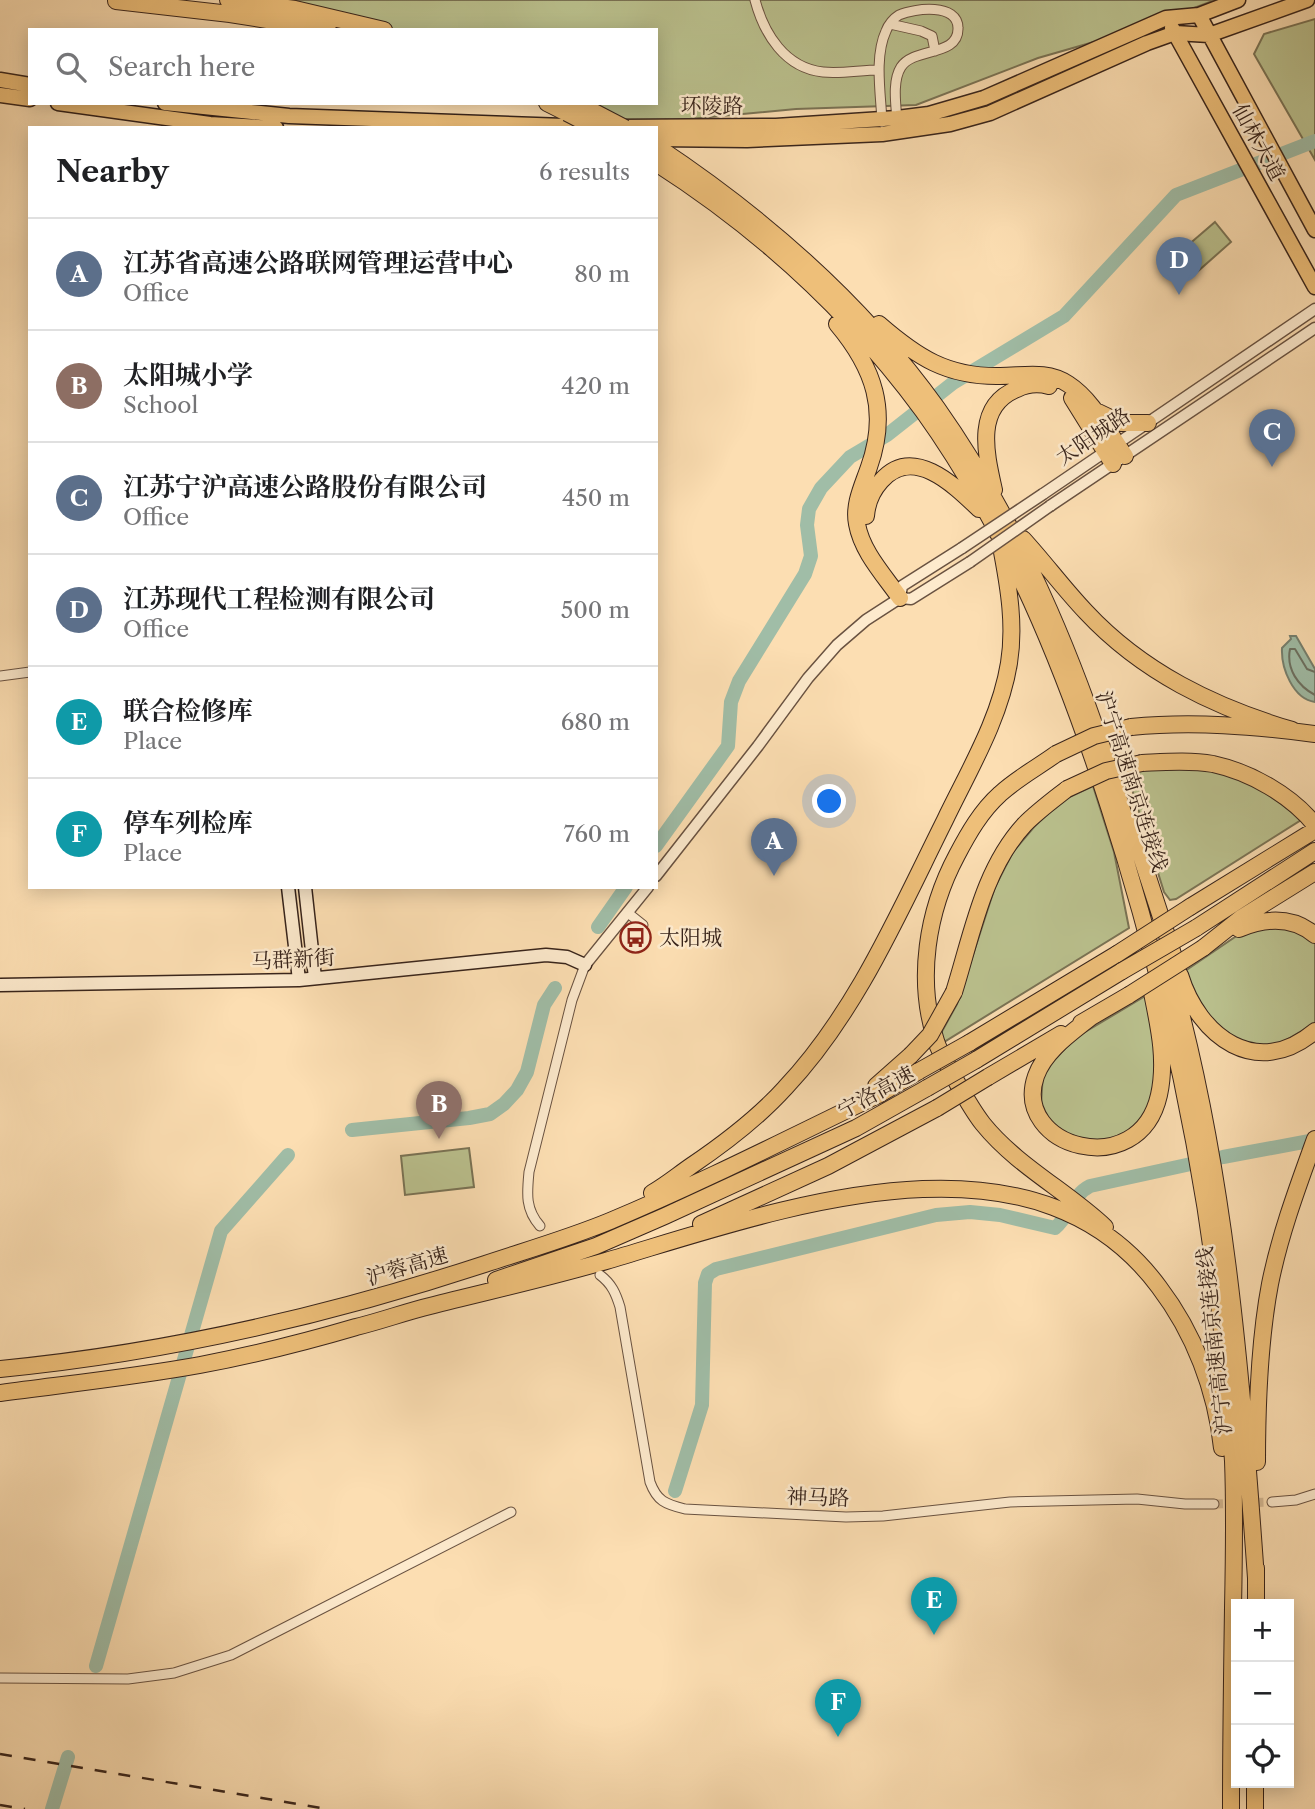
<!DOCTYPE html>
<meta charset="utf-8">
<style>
:root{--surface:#fff;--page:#f2f2f2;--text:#202124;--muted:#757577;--line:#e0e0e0;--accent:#8f2418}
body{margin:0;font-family:"Libre Caslon Text","Noto Serif SC",serif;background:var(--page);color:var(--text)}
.controls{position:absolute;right:21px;bottom:21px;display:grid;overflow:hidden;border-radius:0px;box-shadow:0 4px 18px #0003}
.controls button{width:63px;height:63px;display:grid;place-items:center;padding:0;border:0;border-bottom:2px solid var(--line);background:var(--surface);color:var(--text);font:35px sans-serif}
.you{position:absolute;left:830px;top:802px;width:24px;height:24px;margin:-18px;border:5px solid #fff;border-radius:50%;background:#1a73e8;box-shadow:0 0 0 10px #1a73e833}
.badge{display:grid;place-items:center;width:46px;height:46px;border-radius:50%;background:var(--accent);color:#fff;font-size:23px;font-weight:700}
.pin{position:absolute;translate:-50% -58px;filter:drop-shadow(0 2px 4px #0008)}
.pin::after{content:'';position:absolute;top:37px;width:24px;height:21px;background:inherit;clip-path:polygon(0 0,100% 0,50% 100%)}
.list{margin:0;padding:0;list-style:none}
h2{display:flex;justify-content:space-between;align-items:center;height:91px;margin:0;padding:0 28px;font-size:30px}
h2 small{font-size:23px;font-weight:400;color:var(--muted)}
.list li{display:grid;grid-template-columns:46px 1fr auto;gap:21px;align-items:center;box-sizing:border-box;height:112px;padding:0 28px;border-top:2px solid var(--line)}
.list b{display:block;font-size:26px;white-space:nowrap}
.list p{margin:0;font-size:23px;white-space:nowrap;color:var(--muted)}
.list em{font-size:23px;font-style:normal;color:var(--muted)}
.icon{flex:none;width:38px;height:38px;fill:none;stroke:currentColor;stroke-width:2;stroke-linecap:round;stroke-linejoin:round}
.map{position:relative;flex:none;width:1315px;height:1809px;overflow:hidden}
.search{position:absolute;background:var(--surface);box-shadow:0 4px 18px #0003;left:28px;top:28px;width:630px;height:77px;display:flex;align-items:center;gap:18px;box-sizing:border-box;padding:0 24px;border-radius:0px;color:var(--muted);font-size:26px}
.panel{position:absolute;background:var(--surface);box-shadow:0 4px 18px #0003;left:28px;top:126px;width:630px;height:763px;border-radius:0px}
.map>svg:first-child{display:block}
.green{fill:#bbc28f;stroke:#7a7355;stroke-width:2}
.water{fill:#a0bda7;stroke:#76806f;stroke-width:2}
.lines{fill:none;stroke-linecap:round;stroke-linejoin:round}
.shore{stroke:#6c7061;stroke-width:2}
.river{stroke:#a0bda7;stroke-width:14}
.minor-tunnel{stroke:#d5b994;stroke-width:9;stroke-dasharray:9 4.5;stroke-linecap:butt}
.minor-casing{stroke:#695241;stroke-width:11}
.tertiary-casing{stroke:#695241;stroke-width:13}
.secondary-casing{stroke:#38241b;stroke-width:15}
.primary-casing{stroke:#38241b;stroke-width:17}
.motorway-casing{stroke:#38241b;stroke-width:18}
.minor{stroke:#fdeacd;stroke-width:9}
.tertiary{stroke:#fdeacd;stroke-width:10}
.secondary{stroke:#fdeacd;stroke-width:12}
.primary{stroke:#eebf79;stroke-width:14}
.motorway{stroke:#eebf79;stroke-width:16}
.rail{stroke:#38241b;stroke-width:2.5;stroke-dasharray:12 12;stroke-linecap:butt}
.tertiary-bridge-casing{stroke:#695241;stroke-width:13;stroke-linecap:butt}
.motorway-bridge-casing{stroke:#38241b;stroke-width:18;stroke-linecap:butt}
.tertiary-bridge{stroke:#fdeacd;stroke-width:10}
.motorway-bridge{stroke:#eebf79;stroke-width:16}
.labels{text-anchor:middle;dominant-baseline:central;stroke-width:5;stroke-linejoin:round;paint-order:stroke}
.street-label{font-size:21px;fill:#38241b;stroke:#fdeacd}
.poi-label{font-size:21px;fill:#38241b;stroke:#fdeacd;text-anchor:start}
</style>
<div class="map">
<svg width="1315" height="1809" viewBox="0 0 1315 1809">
<rect width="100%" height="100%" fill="#fcdeb2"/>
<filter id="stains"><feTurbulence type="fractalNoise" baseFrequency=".00286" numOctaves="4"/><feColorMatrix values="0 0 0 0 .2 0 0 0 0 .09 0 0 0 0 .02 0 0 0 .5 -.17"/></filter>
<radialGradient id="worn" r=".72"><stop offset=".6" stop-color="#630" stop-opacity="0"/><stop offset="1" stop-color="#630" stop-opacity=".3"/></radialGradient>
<path class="green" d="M229,0h986l-76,29 -101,29 -122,47 -120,4 -160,15 -68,-21h88v-73h-329z
M1315,19v141l-61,-106 10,-20z
M1215,222l16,20 -34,30 -17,-20z
M1146,769c18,0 37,-1 55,0 37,3 73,27 100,51l-125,79 -6,1 -6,-8 -37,-119z
M1093,786l21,66 15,76 -185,114 -4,-7 17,-31 38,-117 18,-35 21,-25 27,-26z
M1258,927l35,1 22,14v81l-39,23 -31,-1 -43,-32 -17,-42 53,-36z
M1147,995l7,44 2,52 -12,26 -14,13 -23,11 -20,-1 -19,-6 -18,-12 -9,-17 2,-33 32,-34z
M469,1148l5,39 -69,8 -4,-39z"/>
<path class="water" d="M1290,636h6l19,33v33c-22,-3 -34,-34 -33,-54l9,-9z"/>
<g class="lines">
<path class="shore" d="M1315,672l-8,-3 -12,-20h-5c-4,20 8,37 25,46"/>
<path class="river" d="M656,846l72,-100 3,-44 8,-21 66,-107 6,-18 -4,-31 2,-16 12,-21 29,-31 37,-22 66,-52 111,-67 112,-121 139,-54
M598,927l28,-40
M352,1130l117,-12 21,-4 14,-10 13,-14 10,-18 17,-67 11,-17
M675,1491l27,-86 3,-122 3,-9 8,-5 220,-54 34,-3 30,3 55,13c15,-12 17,-33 35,-42l133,-29 92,-17
M96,1666l125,-435 67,-76
M52,1809l16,-52"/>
<path class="minor-tunnel" d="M1214,1504l58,-2"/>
<defs>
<path id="minor" d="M755,0c9,34 30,68 68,72 18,2 38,-2 56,-2
M890,24l31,7 11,5 3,15
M882,122c-1,-27 -8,-65 4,-91 2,-6 8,-13 13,-16 16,-7 59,-12 59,13 1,29 -44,19 -57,39 -9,14 -5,38 -4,53
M0,676l30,-4
M628,913l15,12
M540,1226c-15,-17 -13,-33 -11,-54l43,-172 13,-35
M600,1275c12,9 16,19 20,32l30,175c7,19 15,22 35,27l161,8 37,-1 127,-14 127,-3 48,5h29
M1272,1502l24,-2 19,-6
M0,1678l128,1 46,-6 57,-18 280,-143"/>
<path id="tertiary" d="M1043,494l272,-185
M1050,506l265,-178
M900,598l2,-12 60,-38
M656,876l102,-130 50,-68 29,-33 29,-25 34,-22 11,1 59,-37
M585,965l63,-78"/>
<path id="secondary" d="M288,887l11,93
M305,887l10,91
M0,985l299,-5 247,-25 21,2 18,8"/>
<path id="primary" d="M1199,15l116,215
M1172,28l143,259
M0,80l30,5
M0,95l30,4
M58,103l152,21 66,4
M165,103l124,13 304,11
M614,127l162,-1 121,-8 32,-4 55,-16 182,-80 33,-3 39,-15
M656,139l91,1 135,-6 68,-10 40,-11 157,-70 28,-10 34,2 98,-35"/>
<path id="motorway" d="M228,0l67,9 89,21
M116,1l114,13 98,16
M547,103l20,10
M656,146c107,71 206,157 281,262 89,126 147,273 191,421
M656,163c103,66 195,150 267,248 86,120 141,256 186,396 69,213 111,431 124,654 2,49 1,98 0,147 -1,67 -2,134 -2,201
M837,324c37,44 52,87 32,143 -6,18 -16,37 -12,57 5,28 27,51 43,74
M879,324c38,33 68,53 121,52 24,0 47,-6 68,8 25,16 40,48 57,72
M1072,398l41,66
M1098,412l23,11h27
M994,490c-8,-36 -20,-84 23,-101 10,-5 21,-6 32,-3
M866,516c1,-13 6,-25 15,-35 32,-37 74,5 98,28
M1023,539c22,24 41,50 63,73 56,60 128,95 206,118
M1131,727c62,-6 123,-1 184,7
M1056,754c-18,13 -40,25 -56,40 -19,17 -32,40 -43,61 -30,56 -41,125 -21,186 4,13 13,26 19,38 9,16 17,31 28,45 34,42 84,67 122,103
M1142,763c23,-1 48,-3 71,1 37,8 78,31 102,61
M1129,819l44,135
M1190,907l125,-77
M1196,928l119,-77
M1239,929c26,-11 53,-13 76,6
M1203,948l38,-30 74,-46
M1166,958c59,202 75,411 90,620
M1180,975c19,62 77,105 135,56
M954,992c18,-57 29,-123 71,-168 13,-13 28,-24 42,-35
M1090,1018c-20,16 -45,33 -54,58 -25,71 103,108 123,19 8,-36 -1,-72 -8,-107
M1081,1023l48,-28
M969,1043l148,-89
M976,1060l146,-89
M988,1077l73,-43
M876,1086l35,-31
M652,1193c14,-8 26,-18 39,-27 34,-23 66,-47 94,-78 71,-75 114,-176 160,-268 24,-50 55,-101 64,-157 6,-37 0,-74 -7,-111
M701,1224l127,-58 109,-58
M496,1280l100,-34 69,-30 191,-88 71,-40
M0,1369c166,-16 327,-53 485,-105 42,-14 84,-26 125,-43 91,-38 179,-83 268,-126l41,-24
M0,1393c67,-9 134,-16 200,-28 53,-10 105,-23 156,-38 25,-6 49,-15 74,-21 59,-15 118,-28 176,-45 167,-49 425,-147 553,26 35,46 57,103 63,161
M1257,1462c0,-59 2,-120 13,-178 10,-50 28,-98 45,-145
M1256,1604v-36
M1255,1809v-26"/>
</defs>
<use href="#minor" class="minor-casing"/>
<use href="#tertiary" class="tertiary-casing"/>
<use href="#secondary" class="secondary-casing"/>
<use href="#primary" class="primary-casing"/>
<use href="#motorway" class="motorway-casing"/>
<use href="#minor" class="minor"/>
<use href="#tertiary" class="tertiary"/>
<use href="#secondary" class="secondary"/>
<use href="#primary" class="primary"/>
<use href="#motorway" class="motorway"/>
<path class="rail" d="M0,1754l327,55
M0,1805l25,4"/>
<defs>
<path id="tertiary-bridge" d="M962,548l81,-54
M970,562l80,-56"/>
<path id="motorway-bridge" d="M577,103l48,25
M567,113l29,15
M1056,754l38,-18 37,-9
M1067,789l39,-18 36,-8
M1117,954l73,-47
M1122,971l74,-43
M1129,995l74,-47
M911,1055l19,-20 24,-43
M919,1071l50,-28
M927,1088l49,-28
M937,1108l51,-31"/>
</defs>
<use href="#tertiary-bridge" class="tertiary-bridge-casing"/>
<use href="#motorway-bridge" class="motorway-bridge-casing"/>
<use href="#tertiary-bridge" class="tertiary-bridge"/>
<use href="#motorway-bridge" class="motorway-bridge"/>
</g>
<defs>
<symbol id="bus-ring" viewBox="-11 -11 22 22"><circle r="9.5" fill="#fdeacd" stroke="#8f2418" stroke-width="1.5"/><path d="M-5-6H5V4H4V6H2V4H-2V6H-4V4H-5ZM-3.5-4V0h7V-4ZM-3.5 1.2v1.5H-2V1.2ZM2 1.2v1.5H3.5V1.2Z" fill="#8f2418"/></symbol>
</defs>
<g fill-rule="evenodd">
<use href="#bus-ring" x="618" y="920" width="35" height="35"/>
</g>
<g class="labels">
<g class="street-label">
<text x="712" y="105">环陵路</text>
<text transform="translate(1259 142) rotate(61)">仙林大道</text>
<text transform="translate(1093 436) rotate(-34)">太阳城路</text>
<text transform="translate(1132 781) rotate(72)">沪宁高速南京连接线</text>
<text transform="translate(293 959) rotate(-3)">马群新街</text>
<text transform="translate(876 1092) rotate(-29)">宁洛高速</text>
<text transform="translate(407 1266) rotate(-17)">沪蓉高速</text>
<text transform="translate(1214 1341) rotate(-96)">沪宁高速南京连接线</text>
<text transform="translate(818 1497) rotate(2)">神马路</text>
</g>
<g class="poi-label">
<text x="659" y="937">太阳城</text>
</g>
</g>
<rect width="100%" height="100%" filter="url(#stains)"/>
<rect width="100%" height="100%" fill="url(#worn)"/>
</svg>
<div class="controls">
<button>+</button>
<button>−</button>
<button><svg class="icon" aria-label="locate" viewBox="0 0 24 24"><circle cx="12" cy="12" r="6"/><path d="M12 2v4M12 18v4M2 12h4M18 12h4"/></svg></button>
</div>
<div class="you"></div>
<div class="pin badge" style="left:774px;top:876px;background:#5c6f8a">A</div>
<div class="pin badge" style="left:439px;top:1139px;background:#8d6e63">B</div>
<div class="pin badge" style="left:1272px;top:467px;background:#5c6f8a">C</div>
<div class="pin badge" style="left:1179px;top:295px;background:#5c6f8a">D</div>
<div class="pin badge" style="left:934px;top:1635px;background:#0f9aa8">E</div>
<div class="pin badge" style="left:838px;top:1737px;background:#0f9aa8">F</div>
<div class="search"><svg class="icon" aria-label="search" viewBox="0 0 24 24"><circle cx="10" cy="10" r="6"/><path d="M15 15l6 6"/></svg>Search here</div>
<section class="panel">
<h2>Nearby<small>6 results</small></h2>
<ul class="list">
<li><span class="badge" style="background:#5c6f8a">A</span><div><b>江苏省高速公路联网管理运营中心</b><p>Office</p></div><em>80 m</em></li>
<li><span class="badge" style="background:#8d6e63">B</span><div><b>太阳城小学</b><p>School</p></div><em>420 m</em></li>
<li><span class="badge" style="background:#5c6f8a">C</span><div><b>江苏宁沪高速公路股份有限公司</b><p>Office</p></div><em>450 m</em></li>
<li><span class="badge" style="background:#5c6f8a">D</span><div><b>江苏现代工程检测有限公司</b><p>Office</p></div><em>500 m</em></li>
<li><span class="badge" style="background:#0f9aa8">E</span><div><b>联合检修库</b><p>Place</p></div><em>680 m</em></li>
<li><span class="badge" style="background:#0f9aa8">F</span><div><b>停车列检库</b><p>Place</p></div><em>760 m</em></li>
</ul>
</section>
</div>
